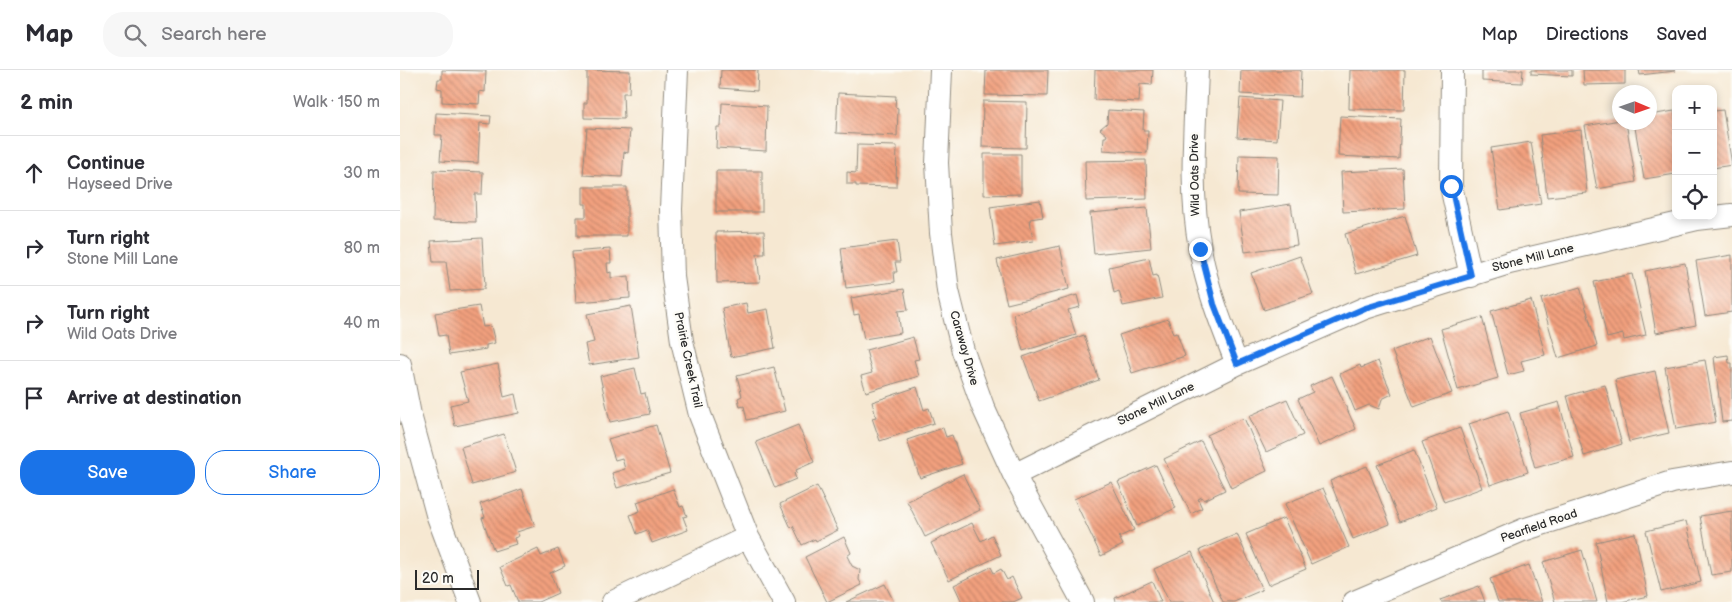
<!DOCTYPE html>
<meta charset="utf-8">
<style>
:root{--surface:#fff;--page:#f7f7f7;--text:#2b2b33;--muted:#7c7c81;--line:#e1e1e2;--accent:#1a73e8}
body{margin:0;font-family:"Balsamiq Sans",sans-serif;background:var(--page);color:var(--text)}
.controls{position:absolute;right:15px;top:15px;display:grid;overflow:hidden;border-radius:10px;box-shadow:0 2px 8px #0003}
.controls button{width:45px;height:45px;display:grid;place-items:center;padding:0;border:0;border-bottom:1px solid var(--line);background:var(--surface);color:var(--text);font:25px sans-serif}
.compass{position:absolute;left:1212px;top:15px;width:45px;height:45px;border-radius:50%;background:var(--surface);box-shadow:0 2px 8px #0003;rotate:92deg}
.scale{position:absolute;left:15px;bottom:12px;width:64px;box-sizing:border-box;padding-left:5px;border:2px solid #2b2b2b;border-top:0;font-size:14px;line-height:18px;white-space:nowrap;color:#2b2b2b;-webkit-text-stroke:4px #fdfcf7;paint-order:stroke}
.stop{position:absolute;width:15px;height:15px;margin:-11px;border:4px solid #1a73e8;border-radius:50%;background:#fff}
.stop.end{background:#1a73e8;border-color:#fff;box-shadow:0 1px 5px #0008}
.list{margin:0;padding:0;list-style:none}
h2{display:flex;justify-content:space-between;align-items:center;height:65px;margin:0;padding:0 20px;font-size:21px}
h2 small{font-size:16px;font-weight:400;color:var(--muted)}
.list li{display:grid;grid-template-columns:32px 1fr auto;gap:15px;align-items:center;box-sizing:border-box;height:75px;padding:0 20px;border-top:1px solid var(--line)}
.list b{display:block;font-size:19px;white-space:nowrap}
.list p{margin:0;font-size:16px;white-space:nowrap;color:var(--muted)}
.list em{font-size:16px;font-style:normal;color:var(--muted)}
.actions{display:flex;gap:10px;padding:15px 20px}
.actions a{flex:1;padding:11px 0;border:1px solid var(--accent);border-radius:20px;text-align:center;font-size:18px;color:var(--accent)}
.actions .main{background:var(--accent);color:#fff}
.icon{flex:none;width:28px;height:28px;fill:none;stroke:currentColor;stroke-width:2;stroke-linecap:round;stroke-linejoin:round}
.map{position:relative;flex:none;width:1332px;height:532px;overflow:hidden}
header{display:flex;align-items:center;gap:30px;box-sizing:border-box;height:70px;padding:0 25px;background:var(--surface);border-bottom:1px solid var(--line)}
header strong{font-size:24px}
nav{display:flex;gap:28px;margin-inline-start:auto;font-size:18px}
.search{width:350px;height:45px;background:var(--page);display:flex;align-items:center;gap:12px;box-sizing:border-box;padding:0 18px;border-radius:20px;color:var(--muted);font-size:19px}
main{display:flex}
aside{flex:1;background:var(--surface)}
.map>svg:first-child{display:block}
.building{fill:url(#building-back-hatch)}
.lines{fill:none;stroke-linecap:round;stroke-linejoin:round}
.minor-casing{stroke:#908a7e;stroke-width:24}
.minor{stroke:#fff;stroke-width:22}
.route{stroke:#1a73e8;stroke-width:6}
.labels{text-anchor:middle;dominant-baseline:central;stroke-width:5;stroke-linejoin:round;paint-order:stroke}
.street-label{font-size:12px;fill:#2b2b2b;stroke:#fdfcf7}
</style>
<header>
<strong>Map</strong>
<div class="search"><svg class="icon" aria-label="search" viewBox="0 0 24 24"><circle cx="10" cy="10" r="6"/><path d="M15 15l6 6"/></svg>Search here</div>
<nav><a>Map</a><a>Directions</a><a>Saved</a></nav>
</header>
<main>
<aside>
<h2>2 min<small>Walk · 150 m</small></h2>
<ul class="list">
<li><svg class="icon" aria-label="ahead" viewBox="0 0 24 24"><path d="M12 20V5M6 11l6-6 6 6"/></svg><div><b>Continue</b><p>Hayseed Drive</p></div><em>30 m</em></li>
<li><svg class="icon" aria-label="right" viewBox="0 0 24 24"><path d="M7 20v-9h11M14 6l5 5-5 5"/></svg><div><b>Turn right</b><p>Stone Mill Lane</p></div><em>80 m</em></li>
<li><svg class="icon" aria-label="right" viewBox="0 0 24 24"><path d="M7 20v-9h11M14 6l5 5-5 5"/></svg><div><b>Turn right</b><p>Wild Oats Drive</p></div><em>40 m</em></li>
<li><svg class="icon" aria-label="arrive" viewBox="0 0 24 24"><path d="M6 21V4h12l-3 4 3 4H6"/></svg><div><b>Arrive at destination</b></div></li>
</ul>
<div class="actions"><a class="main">Save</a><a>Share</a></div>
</aside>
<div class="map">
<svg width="1332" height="532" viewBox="0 0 1332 532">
<defs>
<pattern id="building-back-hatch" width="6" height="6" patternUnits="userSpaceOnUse" patternTransform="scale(1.25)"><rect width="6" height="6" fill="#f2a07e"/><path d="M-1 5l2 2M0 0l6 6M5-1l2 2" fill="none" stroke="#c48367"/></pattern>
</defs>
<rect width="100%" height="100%" fill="#fdfcf7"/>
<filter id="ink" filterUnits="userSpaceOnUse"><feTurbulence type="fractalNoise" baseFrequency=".02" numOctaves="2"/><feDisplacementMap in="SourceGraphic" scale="10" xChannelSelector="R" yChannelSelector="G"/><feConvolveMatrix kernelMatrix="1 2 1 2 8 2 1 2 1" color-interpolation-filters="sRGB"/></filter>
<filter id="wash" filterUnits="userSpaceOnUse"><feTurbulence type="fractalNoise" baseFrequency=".0096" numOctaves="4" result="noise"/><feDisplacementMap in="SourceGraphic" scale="20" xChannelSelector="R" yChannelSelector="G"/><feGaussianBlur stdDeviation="1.12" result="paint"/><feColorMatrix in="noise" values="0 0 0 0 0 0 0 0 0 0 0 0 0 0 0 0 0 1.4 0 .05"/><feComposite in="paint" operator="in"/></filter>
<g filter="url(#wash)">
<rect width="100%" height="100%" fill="#f6e8d2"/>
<g id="blocks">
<path class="building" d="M42,0l44,1 -1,21 -5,-1 -1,13 -37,-2v-13l-5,-1 1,-9h4z
M187,0l43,1 -1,22h-6l1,26 -40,-1v-15h3z
M321,0h37l-1,21 -37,-3z
M586,0h62l-1,26 -62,-1z
M695,0h58l-1,15 -12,-1 -1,18 -45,-2z
M841,0h60l-1,27 -60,-3z
M950,0h55l-1,40 -55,-1z
M1082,0h41l-1,13 -40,-2z
M1131,0h41v6l-41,-2z
M1183,0h42v14l-41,1z
M1239,0h36v1l-35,4z
M438,23l58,3 -1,11 3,1 -1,28 -61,-3z
M840,28l40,3 -3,39 -40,-3z
M583,31l44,1 -1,46 -44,-1z
M322,33l45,3 -1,45 -50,-3 1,-21h4z
M708,40l36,2 -1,18h5l-1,23 -44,-3 1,-13h2l1,-2 -7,-6 7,-6z
M1323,40l9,55 -19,3v-57z
M1274,41l2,9v54l-32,5 -10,-57h16v-7z
M36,43l55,3 -1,8 -10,-1 -2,40 -38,-2 2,-26h-7z
M940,46l61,3 -2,40 -61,-3z
M1220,50v2h6l10,60 -39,7 -12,-63z
M187,58l43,2 -2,23 -4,-1 -2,25 -39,-2z
M1181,60l6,63 -40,4 -7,-62z
M1131,72l10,62 -41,6 -9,-62z
M457,75l40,1 -1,41 -40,-1v-2h-9v-12l9,1z
M584,84h37v40l-37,1z
M839,85l40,1 -1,39 -40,-1z
M746,90l1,39 -61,2 -1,-40z
M1003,99l2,40 -62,3 -2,-40z
M34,100l49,2 -1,22h-7l1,28 -43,-1z
M316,101h46v41h-46z
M183,117h44v49h-50v-19h9v-13h-3z
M640,130l3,17 -13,2 3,22 -38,5 -5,-39z
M891,134l6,41 -52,7 -6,-40z
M747,138l4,40 -57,6 -4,-41z
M1005,146l12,40 -61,18 -11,-40z
M364,161l1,23h-8l3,28 -43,1 -1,-51z
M82,168l3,48h-1v3l-34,2 -4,-29h-13l-2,-21z
M497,171l3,21h-5l2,10h-3l1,10 -49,6 -5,-40z
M660,176l9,43 -62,15 -10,-44z
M210,179l1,14h-4l1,10 3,-1v6l18,-2 1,22 -54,4 -4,-50z
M1332,185v57l-27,4 -9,-55z
M900,186l13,38 -49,16 -13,-37z
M749,188l4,18 4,-1 5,23 -39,8 -4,-15 -5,2 -5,-26z
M1285,193l11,62 -40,8 -11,-62z
M1232,204l14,61 -22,5 -1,-6 -16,4 -13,-56z
M1180,217l17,59 -39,12 -17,-59z
M504,219l4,21 -10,1 3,22 -37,6 -5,-25 -5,1 -3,-17z
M677,225l3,12 -12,3 8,25 -53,16 -10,-37z
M1131,230l14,55 -24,6 3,10 -16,4 -17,-64z
M346,233l2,10 20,-4 7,39 -44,9 -9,-49z
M79,236l4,21 8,-1 4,17 -9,2v4l-37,6 -3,-20 -7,1 -4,-23z
M231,236l8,51 -50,8 -4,-21 9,-2 -7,-28z
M1082,247l16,61 -40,12 -17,-61z
M768,249l5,15 4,-1 8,23 -53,17 -13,-38z
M684,265l15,45 -60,21 -16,-44z
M1030,266l22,57 -38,14 -22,-56z
M513,267l6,22 -5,1 5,16 -53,16 -5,-16 11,-3 -6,-23z
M1328,285l1,8h3v58l-10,1 -8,-65z
M1305,290l11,62 -40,7 -11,-62z
M978,291l14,33 -10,5 -3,10 -10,-4 -14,6 -15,-37 20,-9 1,3z
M98,294l6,33 11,-3 4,19 -64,13 -5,-21 18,-4 -8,-29z
M374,297l11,44 -38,9 -3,-14 -4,1 -2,-9 4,-2 -5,-20z
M235,298l6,26 4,-1 5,21 -40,8 -10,-46z
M1255,301l14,62 -40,9 -14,-62z
M932,306l24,53 -37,17 -21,-47 15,-7 -3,-6z
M1205,315l17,59 -38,12 -17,-60z
M517,317l7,23 5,-2 5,15 -54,18 -8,-23 4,-1 -4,-15z
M887,329l16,36 -37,17 -17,-36z
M1159,332l15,55 -39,11 -15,-55z
M1108,341l20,61 -38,13 -21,-61z
M844,348l23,53 -36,17 -24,-53z
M256,355l14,48 -53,15 -5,-15 13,-4 -3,-11 -7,2 -7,-21z
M398,355l16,37 -18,8 1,2 -3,1 2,6 -21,9 -19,-46z
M543,358l3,9 6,-2 10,29 -42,14 -13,-38z
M1060,358l22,60 -38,14 -22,-60z
M104,364l12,38 -44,13 -11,-38z
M801,371l24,49 -21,10 -2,-3 -4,2 4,9 -11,6 -27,-55z
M1014,380l23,57 -37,15 -23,-57z
M756,395l20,43 -39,18 -19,-44z
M967,396l23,58 -37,15 -23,-58z
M563,404l17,36 -55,27 -18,-36z
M711,412l23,48 -15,7 4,8 -22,11 -27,-57z
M417,416l21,44 -22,11 -1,-2 -13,6 -9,-19 -2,2 -11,-24z
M923,418l26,59 -38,17 -26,-60z
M122,419l13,37 -18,6 2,4 -5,2 2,6 -22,7 -12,-33 3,-1 -5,-13z
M273,419l7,18 3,-1 4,10 -4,1 5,13 -36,13 -5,-13 -10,4 -7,-19 10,-4 -3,-9z
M1332,441v61l-21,3 -11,-59z
M884,448l22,51 -38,16 -22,-51z
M1286,451l15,61 -40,10 -15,-61z
M572,453l9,18 11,-6 9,20 -52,25 -18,-37z
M1235,463l13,63 -27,6h-13l-12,-60z
M837,464l25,56 -28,12h-11l-23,-52z
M444,467l7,16 -4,3 5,10 8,4 -1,10 3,5 -35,17 -22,-45z
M138,479l3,7 17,-7 7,17 -15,7 8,20 -20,9h-20l-7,-17 -3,1 -8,-19z
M1182,480l15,52h-42l-12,-40z
M792,482l22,50h-45l-15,-33z
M1129,495l13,37h-44l-8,-23z
M591,497l3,6 7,-4 6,11 5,-3 10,21 -9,4h-51l-8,-17z
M752,511l9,21h-45l-1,-4z
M485,514l9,18h-48z
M1079,516l6,16h-44l-1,-2z"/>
</g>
</g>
<g filter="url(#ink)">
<use href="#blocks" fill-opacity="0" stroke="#908a7e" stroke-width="1"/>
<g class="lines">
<defs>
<path id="minor" d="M277,0l-6,139 2,68 9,64 18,74 48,122 36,65
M541,0l-4,93 4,70 7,58 15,60 20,56 31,68 69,127
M797,0c-2,59 -8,120 3,178 7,41 22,78 37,116
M1052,0l-1,116 20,90
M0,294l10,51 27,99 33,88
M614,405l223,-111 128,-56 144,-45 188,-44 35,-4
M213,532l135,-65
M954,532l169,-72 149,-48 60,-10"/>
</defs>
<use href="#minor" class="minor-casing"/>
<use href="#minor" class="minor"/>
</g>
</g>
<g class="lines" filter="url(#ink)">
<path class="route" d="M800,179l14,55 23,60 128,-56 106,-32 -20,-90"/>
</g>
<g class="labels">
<g class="street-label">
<text transform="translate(795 105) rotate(-91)">Wild Oats Drive</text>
<text transform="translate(1133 188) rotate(-14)">Stone Mill Lane</text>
<text transform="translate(564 278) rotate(74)">Caraway Drive</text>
<text transform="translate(288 290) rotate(78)">Prairie Creek Trail</text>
<text transform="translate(756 334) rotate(-26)">Stone Mill Lane</text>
<text transform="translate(1139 456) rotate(-19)">Pearfield Road</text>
</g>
</g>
</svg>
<div class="controls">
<button>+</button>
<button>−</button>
<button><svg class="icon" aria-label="locate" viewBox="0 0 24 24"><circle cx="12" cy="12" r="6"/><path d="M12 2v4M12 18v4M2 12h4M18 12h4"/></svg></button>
</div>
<svg class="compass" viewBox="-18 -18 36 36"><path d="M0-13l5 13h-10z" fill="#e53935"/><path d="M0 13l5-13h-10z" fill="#7c7c81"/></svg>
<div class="scale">20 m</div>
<div class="stop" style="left:1051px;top:116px"></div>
<div class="stop end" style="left:800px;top:179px"></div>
</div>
</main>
